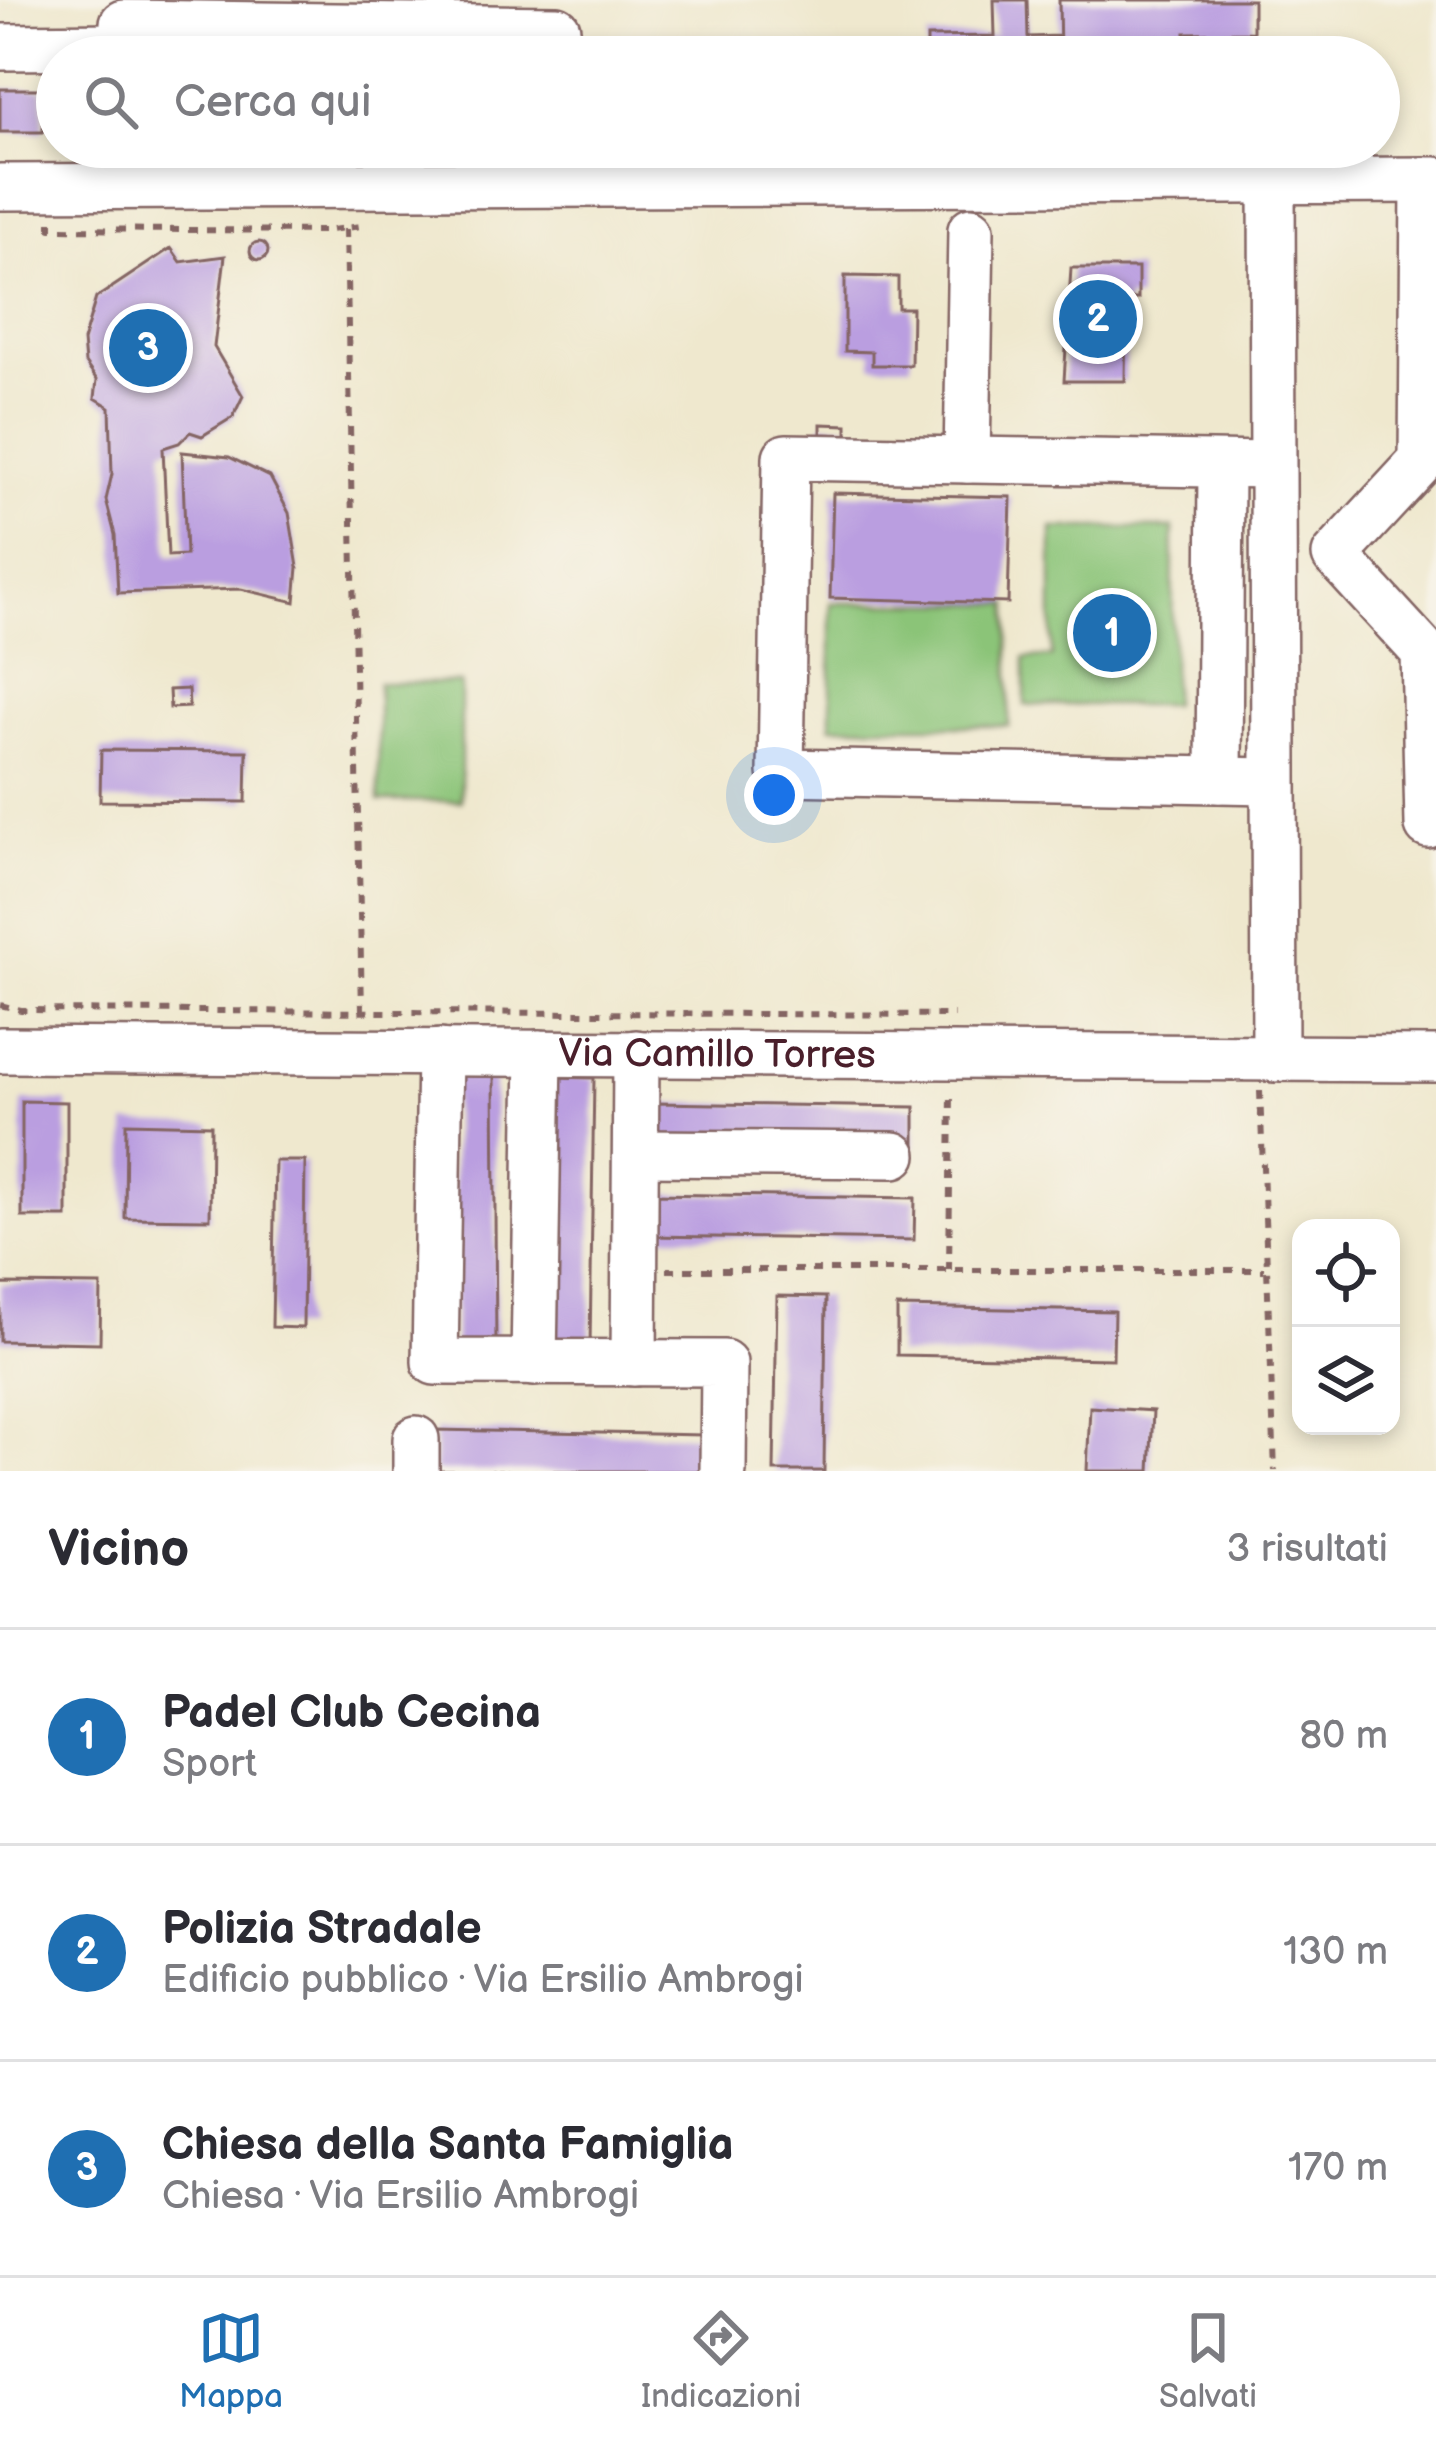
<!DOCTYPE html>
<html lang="it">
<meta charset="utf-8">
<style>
:root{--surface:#fff;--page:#f7f7f7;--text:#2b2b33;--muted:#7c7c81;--line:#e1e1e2;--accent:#1f6fb2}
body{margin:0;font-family:"Balsamiq Sans",sans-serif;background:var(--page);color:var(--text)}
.controls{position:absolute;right:36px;bottom:36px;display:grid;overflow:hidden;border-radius:24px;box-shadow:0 6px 18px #0003}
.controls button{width:108px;height:108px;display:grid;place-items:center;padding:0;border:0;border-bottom:3px solid var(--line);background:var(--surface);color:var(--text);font:60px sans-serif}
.you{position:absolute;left:774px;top:795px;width:42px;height:42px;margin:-30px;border:9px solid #fff;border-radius:50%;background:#1a73e8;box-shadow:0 0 0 18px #1a73e833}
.badge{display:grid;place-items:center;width:78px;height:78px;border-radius:50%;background:var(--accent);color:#fff;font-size:39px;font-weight:700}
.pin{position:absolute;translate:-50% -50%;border:6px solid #fff;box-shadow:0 3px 12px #0006}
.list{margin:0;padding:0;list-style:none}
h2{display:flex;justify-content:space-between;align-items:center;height:156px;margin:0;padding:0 48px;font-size:51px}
h2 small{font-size:39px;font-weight:400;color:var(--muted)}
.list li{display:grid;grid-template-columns:78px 1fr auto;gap:36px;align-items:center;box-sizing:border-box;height:216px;padding:0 48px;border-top:3px solid var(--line)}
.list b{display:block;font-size:45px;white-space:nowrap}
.list p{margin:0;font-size:39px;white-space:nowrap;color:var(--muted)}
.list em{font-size:39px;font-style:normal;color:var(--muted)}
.icon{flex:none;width:66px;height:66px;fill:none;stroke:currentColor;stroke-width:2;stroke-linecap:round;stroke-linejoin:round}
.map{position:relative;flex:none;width:1436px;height:1471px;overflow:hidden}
.search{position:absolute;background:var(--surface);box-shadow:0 6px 18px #0003;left:36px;right:36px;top:36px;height:132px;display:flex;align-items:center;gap:30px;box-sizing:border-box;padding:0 42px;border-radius:66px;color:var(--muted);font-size:45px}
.sheet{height:804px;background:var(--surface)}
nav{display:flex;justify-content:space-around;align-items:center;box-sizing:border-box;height:168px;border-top:3px solid var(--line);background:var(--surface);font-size:33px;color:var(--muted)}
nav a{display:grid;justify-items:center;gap:6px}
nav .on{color:var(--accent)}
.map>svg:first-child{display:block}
.green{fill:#8bc478;stroke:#6a7252;stroke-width:3}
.building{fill:#ba9ee0}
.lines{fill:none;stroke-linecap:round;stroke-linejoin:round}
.minor-casing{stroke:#846564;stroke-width:50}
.path{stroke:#846564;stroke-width:6;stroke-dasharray:9 9;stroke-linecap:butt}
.minor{stroke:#fff;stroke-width:45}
.labels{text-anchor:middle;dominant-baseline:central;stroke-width:9;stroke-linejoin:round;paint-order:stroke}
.street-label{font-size:39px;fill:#4a1f2b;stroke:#f7f3e8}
</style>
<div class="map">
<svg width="1436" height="1471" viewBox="0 0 1436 1471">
<rect width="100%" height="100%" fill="#f7f3e8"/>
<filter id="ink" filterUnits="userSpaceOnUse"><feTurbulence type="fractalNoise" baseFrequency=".00833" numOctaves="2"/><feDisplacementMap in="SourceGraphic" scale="24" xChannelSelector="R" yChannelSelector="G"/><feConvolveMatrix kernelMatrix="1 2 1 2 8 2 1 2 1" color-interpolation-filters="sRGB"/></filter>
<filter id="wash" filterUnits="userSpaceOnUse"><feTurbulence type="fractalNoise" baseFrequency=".004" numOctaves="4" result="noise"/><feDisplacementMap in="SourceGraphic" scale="48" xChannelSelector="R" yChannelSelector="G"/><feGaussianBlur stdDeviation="2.7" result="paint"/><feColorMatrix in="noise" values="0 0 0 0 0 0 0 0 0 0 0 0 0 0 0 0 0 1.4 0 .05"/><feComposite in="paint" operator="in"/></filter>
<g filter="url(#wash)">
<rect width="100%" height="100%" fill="#efe8ce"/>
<path class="green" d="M1052,528h121l-1,177h-147v-47l27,-1z
M831,603l178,1v122h-178z
M378,683h83v118h-82z"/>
<g id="blocks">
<path class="building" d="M994,0h33l1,37 29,-1v21h-130v-20l68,-1z
M1059,0h194v32l-68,1 1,20 -126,1z
M0,89h43v43h-43z
M250 251a9 9 0 1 1 18 0a9 9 0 1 1-18 0Z
M171,248l10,14 44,-6 -11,91 29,49 -10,21 -31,19 -12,-4 -11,11 -16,5 5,108 18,-1 -4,-103 47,5 41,20 19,36 9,54 -3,35 -54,-13 -123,4 -3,-58 -9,-35 6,-26 -2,-67 -15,-9 2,-18 -12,-17 -2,-22 13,-43z
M1071,268h67v31h-12l-1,82h-61z
M845,276l53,1v31h14l-1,57h-39v-13l-27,-1z
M821,424l26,1v10l-26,-1z
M833,493l178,4 -3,106 -178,-5z
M188,689l1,18 -19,1 -1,-18z
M101,750l146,1 -1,51 -146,-1z
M453,1075h41l2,272h-41z
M548,1077l46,1 -4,269h-46z
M22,1101l45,1v115h-45z
M655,1103l260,4v40l-260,-4z
M126,1123l85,2 -1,94 -85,-1z
M275,1161h30l-2,167 -31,-1z
M651,1194l264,4 -1,42 -264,-4z
M0,1284l101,1 -1,58 -100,-2z
M777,1296l49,1 -2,174h-50z
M897,1307l217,4 -1,48 -216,-4z
M1090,1407l63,4 -3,60h-63z
M435,1430l269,5 -1,36h-268z"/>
</g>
</g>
<g filter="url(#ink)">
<use href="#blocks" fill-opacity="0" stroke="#846564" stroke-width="3"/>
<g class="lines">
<defs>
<g id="minor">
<path d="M123,23l434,6"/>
<path d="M0,47l122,-1"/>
<path d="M1272,179l3,880"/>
<path d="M1424,180l-2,281 -87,94 89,97 4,173"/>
<path d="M0,187l1436,-7"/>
<path d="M967,460l4,-230"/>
<path d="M1219,780l2,-315"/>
<path d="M1271,781l-490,-9 5,-315 485,8"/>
<path id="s1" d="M0,1050l1436,9"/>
<path d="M440,1052l-5,310 289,1 -1,108"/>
<path d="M638,1153l256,2"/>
<path d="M534,1363l5,-310"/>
<path d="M634,1363l2,-310"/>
<path d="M416,1471v-32"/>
</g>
</defs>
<use href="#minor" class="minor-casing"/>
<path class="path" d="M51,222v7l273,2 43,-6
M346,229l16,782
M0,1005l21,5 933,5
M1260,1091l15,380
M667,1270h597
M949,1270l2,-177"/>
<use href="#minor" class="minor"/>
</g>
</g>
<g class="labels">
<g class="street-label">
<text stroke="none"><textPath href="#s1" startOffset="717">Via Camillo Torres</textPath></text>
</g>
</g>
</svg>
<div class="controls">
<button><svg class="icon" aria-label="locate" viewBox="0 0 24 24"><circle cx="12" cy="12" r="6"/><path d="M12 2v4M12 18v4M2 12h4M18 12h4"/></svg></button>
<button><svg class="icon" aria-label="layers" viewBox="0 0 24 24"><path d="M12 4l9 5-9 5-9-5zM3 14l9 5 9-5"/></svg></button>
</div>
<div class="you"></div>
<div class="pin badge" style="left:1112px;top:633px">1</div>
<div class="pin badge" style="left:1098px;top:319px">2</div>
<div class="pin badge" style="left:148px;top:348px">3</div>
<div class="search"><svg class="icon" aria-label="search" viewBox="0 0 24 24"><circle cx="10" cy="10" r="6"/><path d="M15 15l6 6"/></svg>Cerca qui</div>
</div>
<section class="sheet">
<h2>Vicino<small>3 risultati</small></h2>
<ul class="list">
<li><span class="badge">1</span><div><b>Padel Club Cecina</b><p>Sport</p></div><em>80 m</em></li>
<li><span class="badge">2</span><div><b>Polizia Stradale</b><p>Edificio pubblico · Via Ersilio Ambrogi</p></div><em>130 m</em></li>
<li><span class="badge">3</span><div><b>Chiesa della Santa Famiglia</b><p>Chiesa · Via Ersilio Ambrogi</p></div><em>170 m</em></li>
</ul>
</section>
<nav>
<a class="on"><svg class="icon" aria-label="map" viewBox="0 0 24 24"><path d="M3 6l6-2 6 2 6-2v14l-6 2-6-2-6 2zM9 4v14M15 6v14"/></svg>Mappa</a>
<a><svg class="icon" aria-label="directions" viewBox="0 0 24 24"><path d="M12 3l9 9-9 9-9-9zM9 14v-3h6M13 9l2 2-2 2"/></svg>Indicazioni</a>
<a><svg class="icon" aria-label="saved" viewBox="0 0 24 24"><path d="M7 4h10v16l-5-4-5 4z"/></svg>Salvati</a>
</nav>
